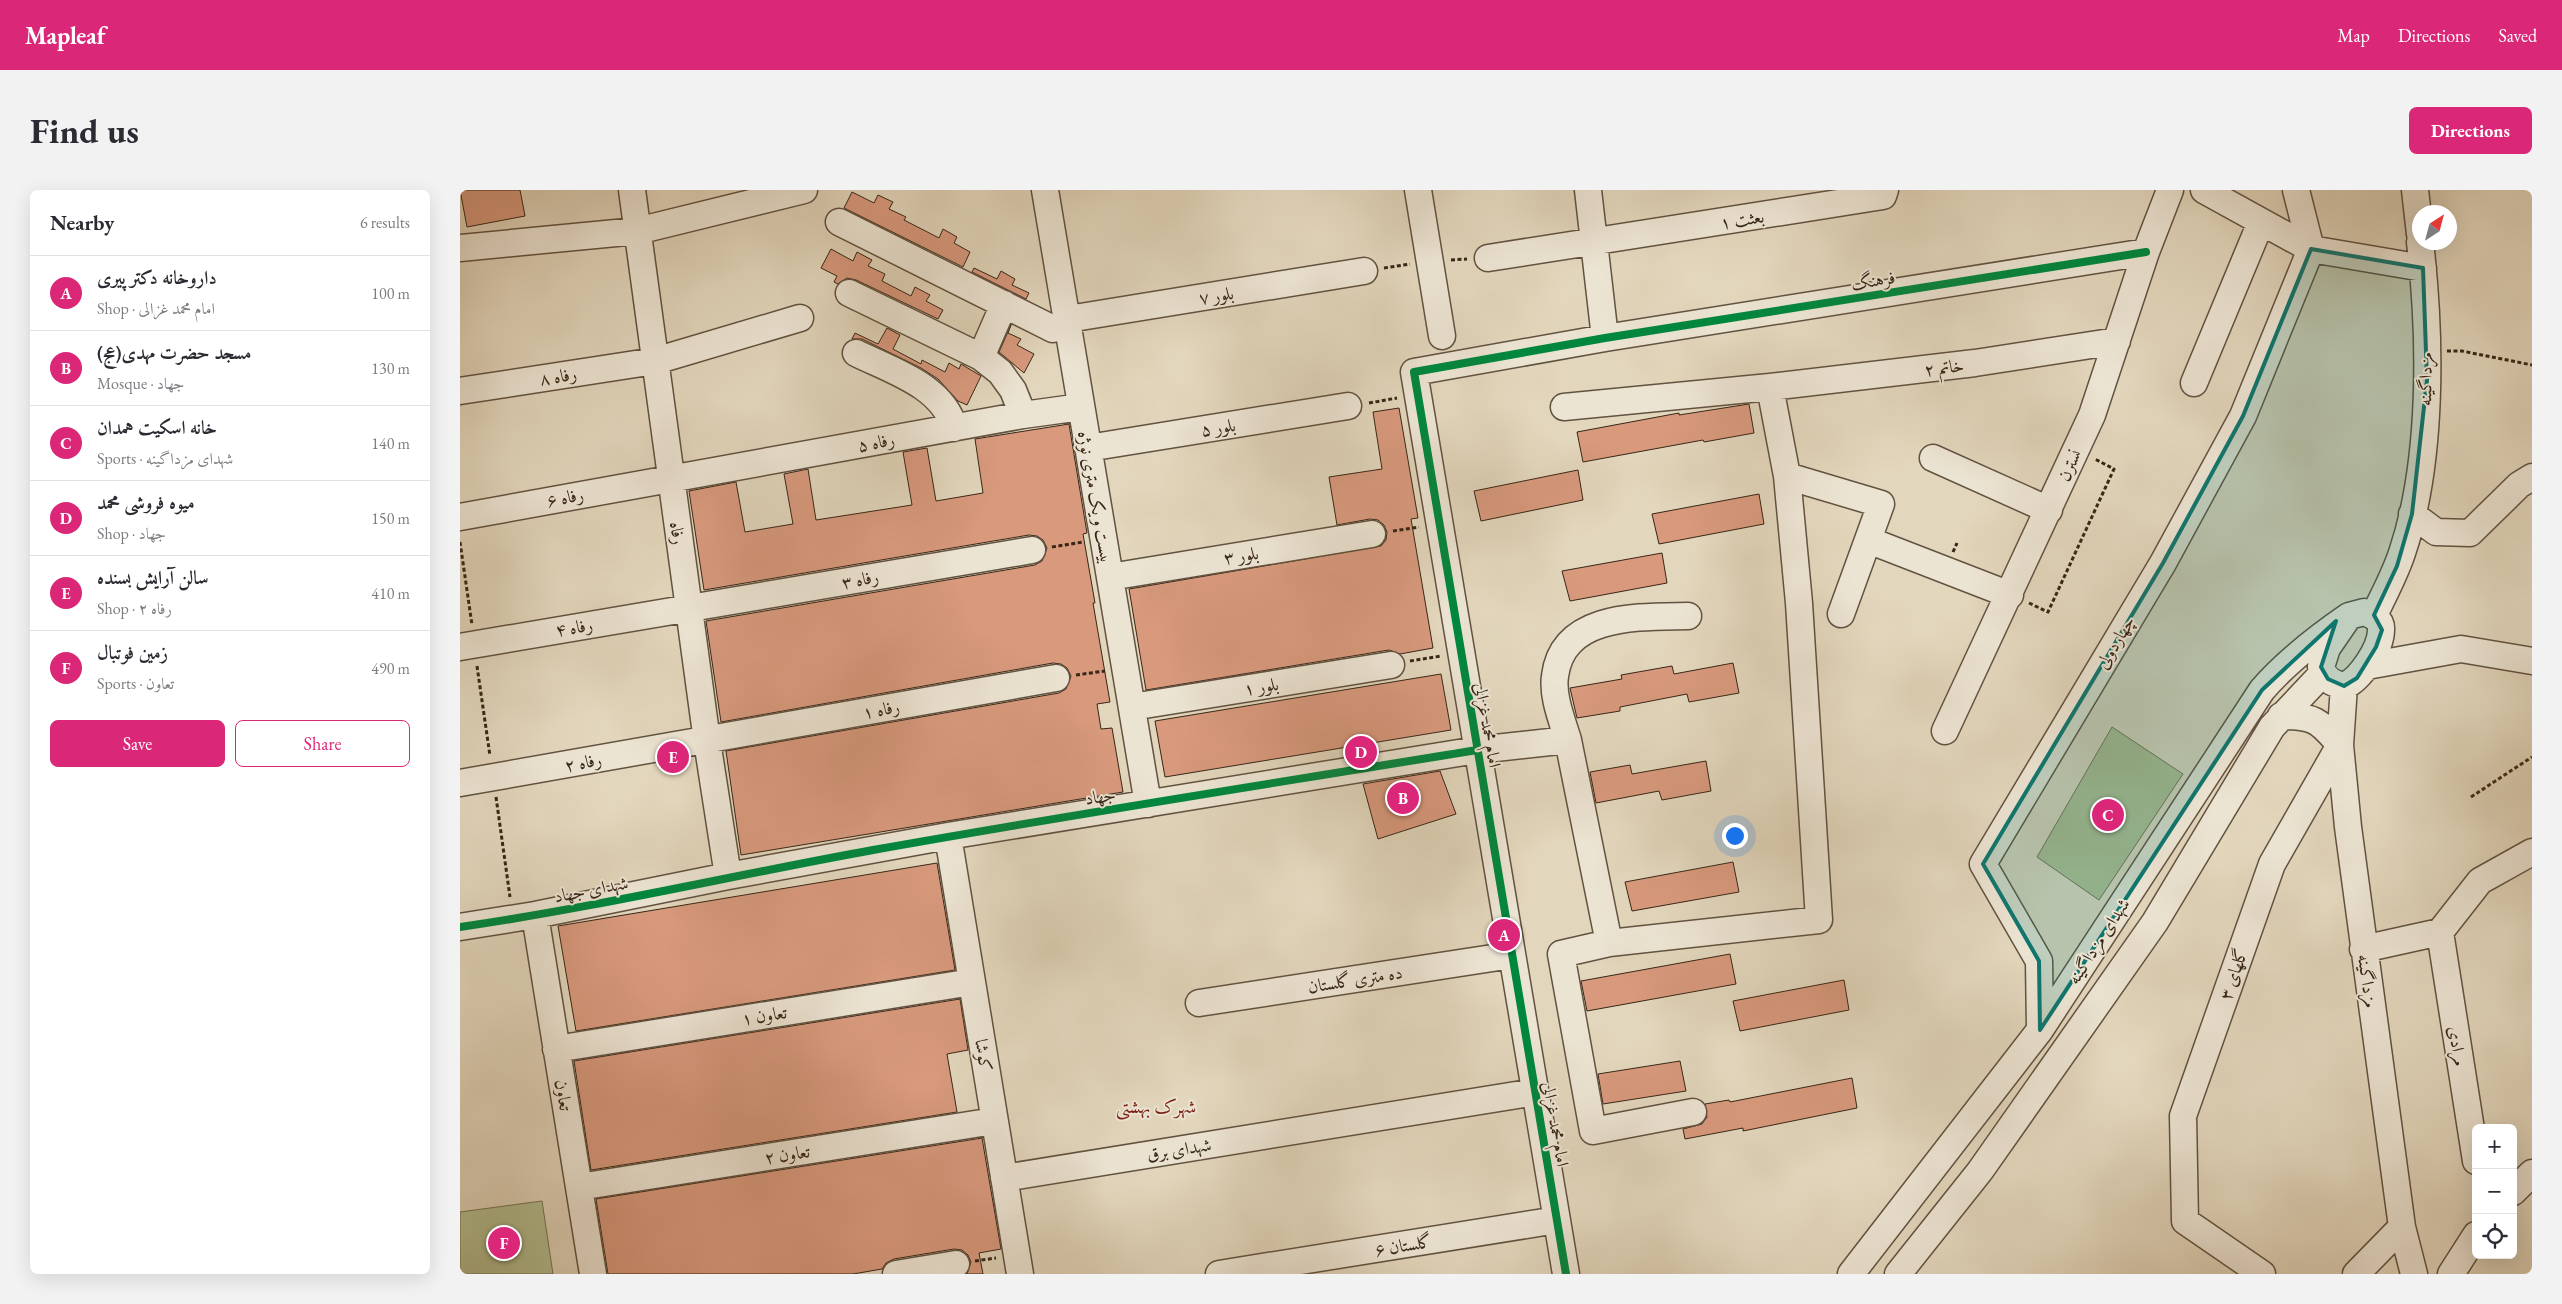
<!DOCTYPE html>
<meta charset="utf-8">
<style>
:root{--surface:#fff;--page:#f2f2f3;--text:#2b2b33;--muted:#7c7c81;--line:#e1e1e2;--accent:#db2777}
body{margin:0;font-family:"EB Garamond",Amiri,serif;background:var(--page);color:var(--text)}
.controls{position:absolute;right:15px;bottom:15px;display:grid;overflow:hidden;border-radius:8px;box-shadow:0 5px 20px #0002}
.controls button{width:45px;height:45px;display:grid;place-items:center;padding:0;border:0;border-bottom:1px solid var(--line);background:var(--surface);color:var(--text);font:25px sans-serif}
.compass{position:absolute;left:1952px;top:15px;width:45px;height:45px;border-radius:50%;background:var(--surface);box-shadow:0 5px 20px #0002;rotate:36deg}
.you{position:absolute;left:1274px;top:645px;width:18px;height:18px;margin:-12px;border:4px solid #fff;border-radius:50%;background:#1a73e8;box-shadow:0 0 0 8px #1a73e833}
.badge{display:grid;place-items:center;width:32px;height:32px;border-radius:50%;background:var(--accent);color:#fff;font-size:16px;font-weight:700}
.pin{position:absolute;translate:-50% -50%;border:2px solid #fff;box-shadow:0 1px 5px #0006}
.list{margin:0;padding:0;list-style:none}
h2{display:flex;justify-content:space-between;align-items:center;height:65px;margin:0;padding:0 20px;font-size:21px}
h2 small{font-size:16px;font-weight:400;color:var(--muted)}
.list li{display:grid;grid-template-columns:32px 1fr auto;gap:15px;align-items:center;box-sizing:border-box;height:75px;padding:0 20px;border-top:1px solid var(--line)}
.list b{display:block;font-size:19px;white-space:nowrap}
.list p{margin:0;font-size:16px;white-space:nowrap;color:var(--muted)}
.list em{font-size:16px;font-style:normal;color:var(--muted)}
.actions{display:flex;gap:10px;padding:15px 20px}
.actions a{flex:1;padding:11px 0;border:1px solid var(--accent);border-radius:8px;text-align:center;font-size:18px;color:var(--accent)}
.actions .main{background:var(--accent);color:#fff}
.icon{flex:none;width:28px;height:28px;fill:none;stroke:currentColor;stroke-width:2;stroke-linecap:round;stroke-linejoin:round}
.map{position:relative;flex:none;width:2072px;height:1084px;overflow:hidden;border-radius:8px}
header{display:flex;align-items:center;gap:30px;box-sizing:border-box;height:70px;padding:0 25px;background:var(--accent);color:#fff}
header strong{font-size:24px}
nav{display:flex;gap:28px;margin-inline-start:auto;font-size:18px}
.intro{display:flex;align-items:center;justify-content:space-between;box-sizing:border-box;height:120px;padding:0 30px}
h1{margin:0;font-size:35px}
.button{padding:12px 22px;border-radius:8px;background:var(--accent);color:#fff;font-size:18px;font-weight:700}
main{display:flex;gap:30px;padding:0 30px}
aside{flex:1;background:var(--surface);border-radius:8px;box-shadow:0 5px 20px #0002}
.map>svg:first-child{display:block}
.pitch{fill:#b3be91;stroke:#757254}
.building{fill:#d8997d;stroke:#372616}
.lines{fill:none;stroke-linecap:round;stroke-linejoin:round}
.minor-casing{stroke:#625240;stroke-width:29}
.path{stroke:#372616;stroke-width:3;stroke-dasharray:4 2.5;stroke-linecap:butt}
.minor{stroke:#ece4d3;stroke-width:26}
.cycleway-casing{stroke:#ece4d3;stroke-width:11}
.cycleway{stroke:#00873e;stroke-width:8}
.marked{fill:#0f766e;fill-opacity:0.2;stroke:#0f766e;stroke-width:4;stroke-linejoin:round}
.labels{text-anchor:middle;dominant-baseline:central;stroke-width:4;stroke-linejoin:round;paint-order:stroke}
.street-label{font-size:18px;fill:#372616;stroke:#ece4d3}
.neighbourhood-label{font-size:19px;fill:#7a1f14;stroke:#ece4d3}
</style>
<header>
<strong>Mapleaf</strong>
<nav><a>Map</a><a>Directions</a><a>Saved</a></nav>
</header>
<div class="intro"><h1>Find us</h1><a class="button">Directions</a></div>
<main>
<aside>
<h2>Nearby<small>6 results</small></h2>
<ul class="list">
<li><span class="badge">A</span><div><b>داروخانه دکتر پیری</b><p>Shop · امام محمد غزالی</p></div><em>100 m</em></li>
<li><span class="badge">B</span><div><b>مسجد حضرت مهدی(عج)</b><p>Mosque · جهاد</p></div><em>130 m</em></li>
<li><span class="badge">C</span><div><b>خانه اسكيت همدان</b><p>Sports · شهدای مزداگینه</p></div><em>140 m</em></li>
<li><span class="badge">D</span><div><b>میوه فروشی محمد</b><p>Shop · جهاد</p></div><em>150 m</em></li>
<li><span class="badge">E</span><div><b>سالن آرایش بسنده</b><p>Shop · رفاه ۲</p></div><em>410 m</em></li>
<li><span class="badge">F</span><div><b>زمین فوتبال</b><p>Sports · تعاون</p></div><em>490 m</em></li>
</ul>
<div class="actions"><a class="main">Save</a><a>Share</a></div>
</aside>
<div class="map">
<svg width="2072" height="1084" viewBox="0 0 2072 1084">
<rect width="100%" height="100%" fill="#e2d6bc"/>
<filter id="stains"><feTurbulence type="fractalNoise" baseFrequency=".004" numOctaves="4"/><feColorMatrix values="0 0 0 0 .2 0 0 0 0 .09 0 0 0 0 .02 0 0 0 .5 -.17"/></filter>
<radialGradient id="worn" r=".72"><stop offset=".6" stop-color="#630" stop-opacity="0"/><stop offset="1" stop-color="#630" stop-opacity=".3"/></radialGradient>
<path class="pitch" d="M1652,537l71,47 -84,126 -62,-43z
M82,1011l11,73h-93v-62z"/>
<path class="building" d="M0,0h60l5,26 -58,11z
M392,2l22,11 4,-8 15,7 -4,7 17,8 -2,3 35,18 4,-9 14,8 -3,6 16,9 -7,15 -119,-59z
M371,59l22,12 4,-9 15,8 -4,6 17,8 -3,7 29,15 4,-9 15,8 -4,6 17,9 -5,9 -82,-39 -9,-2 -9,6 -4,-2 3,-6 -16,-8z
M514,78l23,11 4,-8 14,8 -3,6 17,8 -3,6 -54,-27z
M551,135l-3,8 13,6 -4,6 17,9 -10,19 -25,-21z
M427,138l13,7 -7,14 28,15 1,-4 23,12 4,-9 10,6 2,-5 20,12 -14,29 -9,-4 -20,-22 -17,-11 -59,-29h-10l3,-6 23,11z
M1289,214l5,29 -50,9 -1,-2 -120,22 -6,-30 102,-19v2z
M939,218l19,110 -7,1 22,129 -33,6 -11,-4 -243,40 -17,-101 252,-43 5,-6 1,-8 -3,-7 -6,-5 -8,-1 -33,6 -8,-48 53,-8 -9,-57z
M609,234l18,109 -4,1 12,69h-2l17,99 -13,2 4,25 11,-1 11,64 -382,63 -15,-104 333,-58 7,-4 5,-13 -4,-8 -6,-4 -8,-1 -332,59 -15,-101 329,-56 7,-4 5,-13 -4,-8 -6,-4 -8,-1 -325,55 -15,-99 47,-9 9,50 48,-8 -9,-50 24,-5 8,51 96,-15 -9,-53 24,-4 9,53 47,-8 -8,-54z
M1118,280l5,30 -102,21 -7,-30z
M1299,304l5,30 -105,20 -7,-30z
M1202,363l5,30 -97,18 -8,-30z
M1273,473l6,30 -50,9 -2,-8 -67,13v4l-43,7 -7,-30 52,-9 -1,-4 51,-9 2,8z
M981,484l10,56 -286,47 -10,-56z
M1246,571l5,30 -49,9 -3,-9 -63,12 -6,-31 40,-7 2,9z
M980,581l16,43 -78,25 -15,-55z
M1273,672l6,30 -107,19 -7,-29z
M477,673l18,107 -379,61 -18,-105z
M1270,764l6,30 -149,27 -6,-30z
M1384,790l5,30 -109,21 -7,-30z
M500,809l8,51 -21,4 10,58 -366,58 -17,-109z
M1220,871l6,30 -83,13 -5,-30z
M1392,888l5,30 -114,23v-3l-58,11 -2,-10 19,-5 5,-7 -2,-13 24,-4 1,2z
M522,948l19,111 -22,4 4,21h-16l4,-12 -3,-7 -6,-5 -8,-1 -60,10 -8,4 -4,6 -29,5h-245l-12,-75z"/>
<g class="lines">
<defs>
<path id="minor" d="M172,0l75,551 21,135
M585,0l103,614
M958,0l24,146
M1128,0l17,148
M1744,0l107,59 112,19
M1836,0l15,59
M1955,0l5,44
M379,32l214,107
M0,58l177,-17 167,-41
M1028,68l395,-62 2,-6
M389,103l132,64 19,15 13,18 10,25
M608,129l296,-48
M396,163c34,17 88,33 98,75
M521,167l23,-53
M1734,193l67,-161
M1310,197l205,-24 142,-22
M0,201l195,-30 145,-43
M1104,217l206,-20 17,89 12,127 20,317 -210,23 -41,-203
M628,258l260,-42
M1473,268l116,52
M1327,286l94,28 -40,110
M1952,324l24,18 34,1 49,-48 13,-8
M0,327l563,-102 58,-8
M1408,350l142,55
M650,387l262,-43
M1904,422c8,3 18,7 17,18 0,18 -21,50 -37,56 -11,-2 -20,-7 -23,-19l6,-19 22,-32z
M1914,425c10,-20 21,-41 28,-62 31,-92 29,-216 18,-311
M0,457l572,-97
M1907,476l94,-17 71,12
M1884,496l-4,59 8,82 54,400 12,47
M672,517l259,-42
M1485,541l147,-316 54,-163 24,-62
M0,593l596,-105
M488,646l72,438
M75,725l58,359
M0,737l75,-12 193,-39 220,-40 529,-86 91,-10c-6,-20 -16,-44 -13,-64 8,-63 85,-59 133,-60
M1980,742l36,229
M1149,753l-48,11 32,177 100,-19
M1903,759l77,-17 40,-51 52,-29
M739,813l313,-48
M1580,840l-1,-69 -56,-97 180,-301 80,-147 68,-167
M96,859l416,-67
M544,988l531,-86
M119,997l415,-66
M2053,1002l19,-19
M436,1084l60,-10
M759,1084l338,-54
M1106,1084l-152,-902 191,-34 541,-86
M1391,1084l189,-244 222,-340c25,-29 55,-52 87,-74
M1438,1084l82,-103 175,-249 117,-195 51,-54
M1802,1084l-77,-53 -2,-105 89,-252 68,-119c-20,-24 -27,-30 -59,-29
M1896,1084l46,-47
M1991,1084l25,-39"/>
</defs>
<use href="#minor" class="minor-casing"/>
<path class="path" d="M991,70l16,-1
M924,78l26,-4
M1987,161h15l70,14
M909,213l28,-5
M933,341l26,-4
M0,352l12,83
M592,357l31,-5
M1493,362l4,-9
M1569,413l19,9 66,-143 -19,-10
M950,471l31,-5
M17,476l13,90
M616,485l29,-4
M36,607l14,100
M2011,607l61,-40
M515,1071l21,-3"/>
<use href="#minor" class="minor"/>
<defs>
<path id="cycleway" d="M0,737c138,-20 275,-52 413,-77 201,-36 403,-67 604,-100
M1106,1084l-152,-902 191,-34 541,-86"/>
</defs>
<use href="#cycleway" class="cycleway-casing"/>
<use href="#cycleway" class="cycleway"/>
</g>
<path class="marked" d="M1851,59l112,19 4,112 -15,134 -15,52 -23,49 8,15 -6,17 -19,31 -13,8 -16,-7 -7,-12 15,-46 -74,69 -222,340 -1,-69 -56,-97 180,-301 80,-147z"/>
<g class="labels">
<g class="street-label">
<text transform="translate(1282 29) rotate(-9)">بعثت ۱</text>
<text transform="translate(1413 90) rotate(-9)">فرهنگ</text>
<text transform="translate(756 105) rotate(-9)">بلور ۷</text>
<text transform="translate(1484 177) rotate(-7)">خاتم ۲</text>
<text transform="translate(98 186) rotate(-9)">رفاه ۸</text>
<text transform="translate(1965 189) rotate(-89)">مزداگینه</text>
<text transform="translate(758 237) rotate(-9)">بلور ۵</text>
<text transform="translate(416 252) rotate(-10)">رفاه ۵</text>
<text transform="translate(1609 275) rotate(-66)">نسترن</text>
<text transform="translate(105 307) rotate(-10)">رفاه ۶</text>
<text transform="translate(636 307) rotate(80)">بیست و یک متری نوژه</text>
<text transform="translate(218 343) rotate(82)">رفاه</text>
<text transform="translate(781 365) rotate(-9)">بلور ۳</text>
<text transform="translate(400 389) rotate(-10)">رفاه ۳</text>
<text transform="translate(114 437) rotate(-9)">رفاه ۴</text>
<text transform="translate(1655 452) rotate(-59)">چهاردولی</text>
<text transform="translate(801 496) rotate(-9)">بلور ۱</text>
<text transform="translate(421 519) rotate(-10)">رفاه ۱</text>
<text transform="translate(1028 535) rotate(80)">امام محمد غزالی</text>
<text transform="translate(123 572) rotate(-10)">رفاه ۲</text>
<text transform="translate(640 606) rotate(-9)">جهاد</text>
<text transform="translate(131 699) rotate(-11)">شهدای جهاد</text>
<text transform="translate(1638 751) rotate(-57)">شهدای مزداگینه</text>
<text transform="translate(1773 784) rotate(-71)">گلهای ۳</text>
<text transform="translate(895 789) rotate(-9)">ده متری گلستان</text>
<text transform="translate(1908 791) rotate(82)">مزداگینه</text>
<text transform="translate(304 825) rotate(-9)">تعاون ۱</text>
<text transform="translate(1998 856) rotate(81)">مرادی</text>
<text transform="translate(524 865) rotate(81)">کوشا</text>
<text transform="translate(104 905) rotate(81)">تعاون</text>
<text transform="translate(1096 934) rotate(80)">امام محمد غزالی</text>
<text transform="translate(719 959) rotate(-9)">شهدای برق</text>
<text transform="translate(327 964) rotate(-9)">تعاون ۲</text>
<text transform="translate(943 1055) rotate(-9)">گلستان ۶</text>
</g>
<g class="neighbourhood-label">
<text x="696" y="916">شهرک بهشتی</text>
</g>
</g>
<rect width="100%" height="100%" filter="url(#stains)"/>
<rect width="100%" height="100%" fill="url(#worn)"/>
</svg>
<div class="controls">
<button>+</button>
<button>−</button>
<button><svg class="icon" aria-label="locate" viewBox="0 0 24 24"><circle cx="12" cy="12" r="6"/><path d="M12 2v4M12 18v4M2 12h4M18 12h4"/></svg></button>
</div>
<svg class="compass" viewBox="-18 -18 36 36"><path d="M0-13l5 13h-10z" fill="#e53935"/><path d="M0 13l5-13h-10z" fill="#7c7c81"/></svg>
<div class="you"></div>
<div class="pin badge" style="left:1044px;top:745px">A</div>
<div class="pin badge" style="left:943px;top:608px">B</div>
<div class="pin badge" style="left:1648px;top:625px">C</div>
<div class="pin badge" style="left:901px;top:562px">D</div>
<div class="pin badge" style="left:213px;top:567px">E</div>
<div class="pin badge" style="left:44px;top:1053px">F</div>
</div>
</main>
